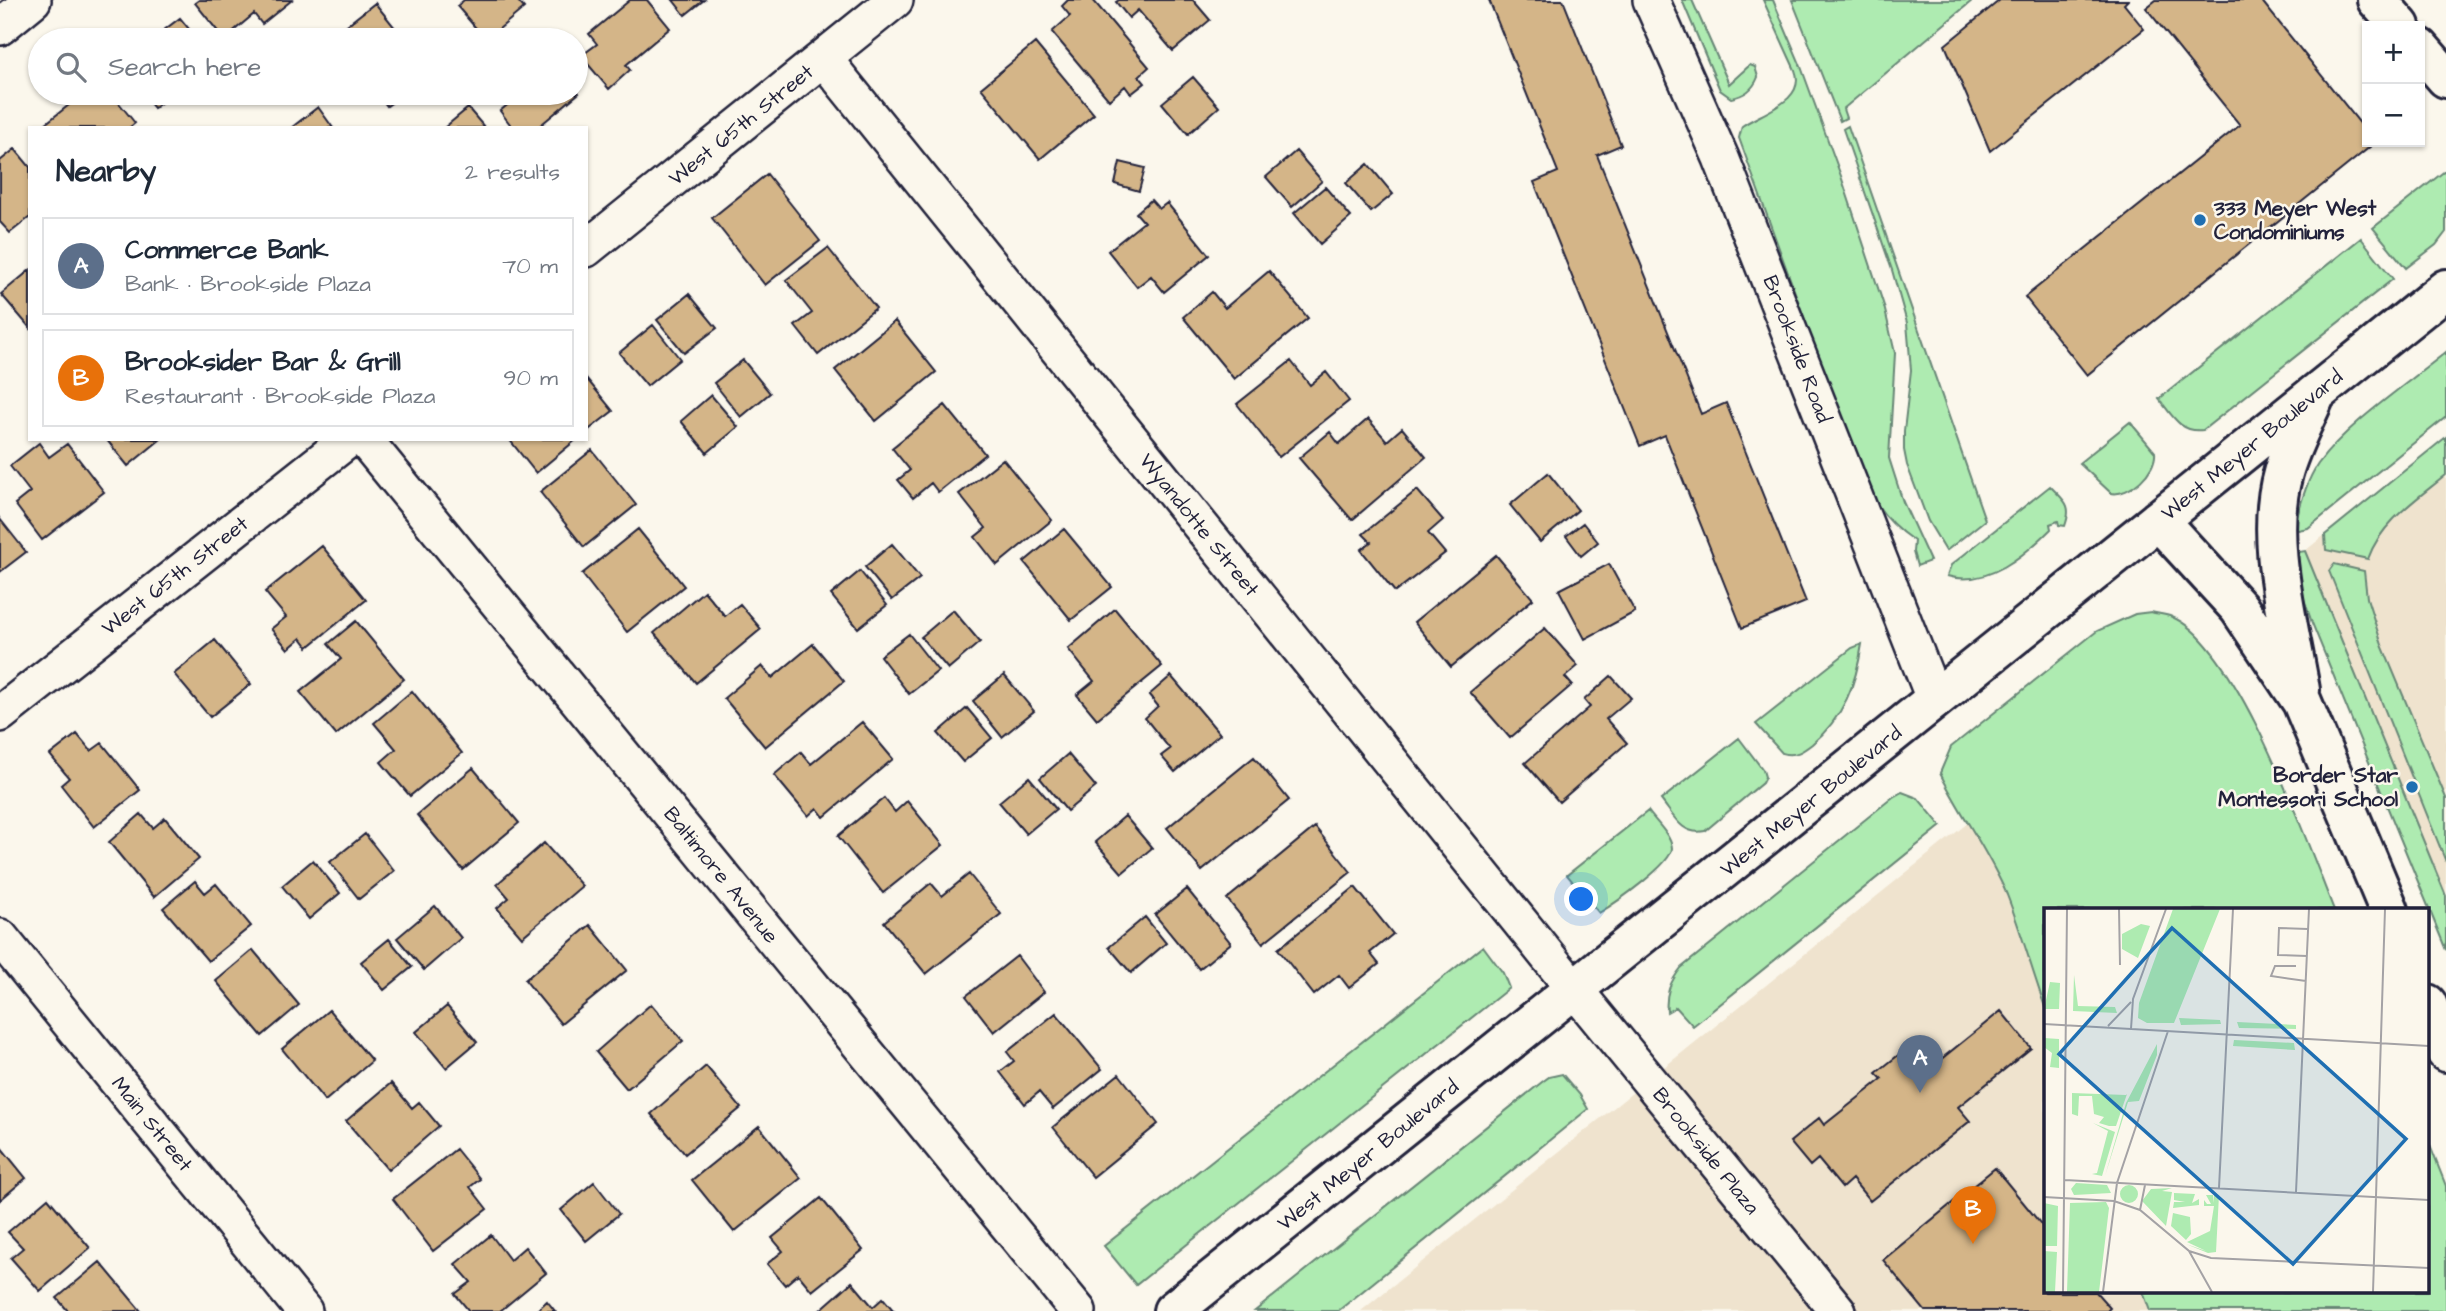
<!DOCTYPE html>
<meta charset="utf-8">
<style>
:root{--surface:#fff;--page:#f6f6f7;--text:#1f2937;--muted:#747a83;--line:#e0e1e3;--accent:#111827}
body{margin:0;font-family:"Architects Daughter",sans-serif;background:var(--page);color:var(--text)}
.controls{position:absolute;right:21px;top:21px;display:grid;overflow:hidden;border-radius:0px;box-shadow:0 2px 5px #0004}
.controls button{width:63px;height:63px;display:grid;place-items:center;padding:0;border:0;border-bottom:2px solid var(--line);background:var(--surface);color:var(--text);font:35px sans-serif}
.you{position:absolute;left:1582px;top:900px;width:24px;height:24px;margin:-18px;border:5px solid #fff;border-radius:50%;background:#1a73e8;box-shadow:0 0 0 10px #1a73e833}
.badge{display:grid;place-items:center;width:46px;height:46px;border-radius:50%;background:var(--accent);color:#fff;font-size:23px;font-weight:700}
.pin{position:absolute;translate:-50% -58px;filter:drop-shadow(0 2px 4px #0008)}
.pin::after{content:'';position:absolute;top:37px;width:24px;height:21px;background:inherit;clip-path:polygon(0 0,100% 0,50% 100%)}
.list{margin:0;padding:0;list-style:none}
h2{display:flex;justify-content:space-between;align-items:center;height:91px;margin:0;padding:0 28px;font-size:30px}
h2 small{font-size:23px;font-weight:400;color:var(--muted)}
.list li{display:grid;grid-template-columns:46px 1fr auto;gap:21px;align-items:center;box-sizing:border-box;height:98px;margin:0 14px 14px;padding:0 14px;border:2px solid var(--line);border-radius:0px}
.list b{display:block;font-size:26px;white-space:nowrap}
.list p{margin:0;font-size:23px;white-space:nowrap;color:var(--muted)}
.list em{font-size:23px;font-style:normal;color:var(--muted)}
.icon{flex:none;width:38px;height:38px;fill:none;stroke:currentColor;stroke-width:2;stroke-linecap:round;stroke-linejoin:round}
.map{position:relative;flex:none;width:2446px;height:1311px;overflow:hidden}
.search{position:absolute;background:var(--surface);box-shadow:0 2px 5px #0004;left:28px;top:28px;width:560px;height:77px;display:flex;align-items:center;gap:18px;box-sizing:border-box;padding:0 24px;border-radius:38px;color:var(--muted);font-size:26px}
.panel{position:absolute;background:var(--surface);box-shadow:0 2px 5px #0004;left:28px;top:126px;width:560px;height:315px;border-radius:0px}
.map>svg:first-child{display:block}
.built{fill:#efe3ce}
.green{fill:#aeebb1;stroke:#688676;stroke-width:2}
.building{fill:#d4b588;stroke:#22223b;stroke-width:2}
.lines{fill:none;stroke-linecap:round;stroke-linejoin:round}
.street-casing{stroke:#22223b;stroke-width:40}
.secondary-casing{stroke:#22223b;stroke-width:44}
.street{stroke:#fbf7ec;stroke-width:35}
.secondary{stroke:#fbf7ec;stroke-width:38}
.poi-dot{fill:#1f6fb2;stroke:#fbf7ec;stroke-width:2.5}
.labels{text-anchor:middle;dominant-baseline:central;stroke-width:5;stroke-linejoin:round;paint-order:stroke}
.street-label{font-size:21px;fill:#22223b;stroke:#fbf7ec}
.poi-label{font-size:21px;font-weight:bold;fill:#22223b;stroke:#fbf7ec;text-anchor:start}
.inset-road{fill:none;stroke:#a4a2a5;stroke-width:2}
.view{fill:#1f6fb2;fill-opacity:0.15;stroke:#1f6fb2;stroke-width:3.5}
.inset-edge{fill:none;stroke:#22223b;stroke-width:3.5}
</style>
<div class="map">
<svg width="2446" height="1311" viewBox="0 0 2446 1311">
<rect width="100%" height="100%" fill="#fbf7ec"/>
<filter id="ink" filterUnits="userSpaceOnUse"><feTurbulence type="fractalNoise" baseFrequency=".0143" numOctaves="2"/><feDisplacementMap in="SourceGraphic" scale="14" xChannelSelector="R" yChannelSelector="G"/><feConvolveMatrix kernelMatrix="1 2 1 2 8 2 1 2 1" color-interpolation-filters="sRGB"/></filter>
<g filter="url(#ink)">
<path class="built" d="M2446,437v513l-134,-327 -19,-70 12,-2z
M1984,810l61,145v337h113l7,19h-804z"/>
<path class="green" d="M1682,0h10l37,84 21,-19 5,2 3,10c-5,13 -14,19 -27,21l-11,-8z
M1763,0h10l27,64 41,112 43,130 11,47 -6,105 14,44 27,59 -13,5 -4,-14 1,-11c-35,-24 -44,-46 -59,-83l-116,-320 3,-12c20,-14 65,-25 53,-56z
M1792,0h181l-130,109 3,9 -6,3z
M1848,126l137,394 -39,31 -18,-30 -21,-56 -3,-15v-19l7,-61 -4,-47 -15,-53 -49,-141z
M2446,170v62l-10,13 -30,23 -33,-40z
M2361,238l32,41 -190,151c-23,3 -31,-15 -44,-31z
M2446,352v65l-138,111 -15,3c7,-23 12,-48 25,-67 30,-41 88,-79 128,-112z
M2130,422l25,30c2,19 -26,45 -44,41l-32,-30z
M2446,437v38c-29,24 -65,47 -78,84l-42,-9 -1,-15z
M2050,486c14,15 23,18 15,40l-6,-1 -1,-4 -8,3 1,5c-26,26 -64,59 -104,47l4,-11z
M2305,551l141,345v54l-134,-327 -16,-48 -3,-22z
M2334,564l30,7 3,27 15,47 64,153v64l-117,-291z
M2151,612c6,2 14,2 21,5 66,27 135,226 162,293h-289v97c-13,-37 -24,-76 -38,-112 -18,-43 -47,-81 -67,-122l11,-26 146,-116 38,-17z
M1862,644c-6,40 -18,73 -50,100 -9,7 -17,13 -30,9l-26,-29 96,-76z
M1739,738l24,32 2,7 -3,6 -57,48c-23,5 -31,-15 -44,-31z
M1902,792l16,6 23,28 -248,200 -17,-19 -9,5c-2,-18 3,-30 14,-44l212,-171z
M1648,811c7,10 23,24 24,37 0,16 -58,56 -73,65l-32,-38z
M1483,946l20,27 6,15 -373,297 -32,-39z
M1562,1074l18,21 8,14 -250,202h-83l287,-229 7,-5z
M2427,1138l19,48v125h-296l-7,-19h284z"/>
<path class="building" d="M199,0h93l-30,24 -8,-10 -30,25 -29,-36z
M464,0h53l7,8 -38,32 -29,-34z
M630,0h17l23,28 -44,37 4,5 -21,19 -28,-33 16,-12 -8,-10z
M673,0h31l-19,15z
M1068,0h25l56,67 -10,9 6,7 -14,11 -6,-8 -16,14 -57,-68 18,-16 -8,-10z
M1119,0h74l17,20 -37,31 -35,-41 -9,8 -13,-16z
M1489,0h74l58,145 -24,10 104,259 25,-11 80,199 -64,26 -77,-193 -25,11 -106,-264 24,-10z
M2000,0h128l-4,4 20,25 -154,122 -45,-106z
M2156,0h105l106,132v10h9l-289,233 -62,-78 215,-172 -94,-117z
M375,3l25,31 -7,6h-34l-12,-15z
M180,18l18,22h-47z
M1035,43l59,71 -54,45 -59,-71z
M1193,77l26,30 -31,27 -26,-31z
M576,89l3,4 -42,35h-24l-13,-17 22,-18h54z
M84,93h27l24,30 -6,5h-89z
M142,93h32l-20,15z
M377,93h28l-18,13z
M318,107l15,21h-42z
M468,108l17,20h-41z
M15,149l15,18v50l-20,16 -10,-11v-61z
M1296,151l26,30 -30,26 -26,-30z
M1120,162l25,6 -6,23 -24,-7z
M1368,164l25,30 -22,18 -25,-29z
M767,174l53,67 -55,44 -53,-67z
M1325,187l26,30 -31,27 -26,-31z
M1151,200l8,9 8,-6 42,52 -45,37 -13,-16 -14,11 -29,-36 36,-29 -8,-9z
M828,248l48,60 -58,47 -23,-29 17,-13 -26,-33z
M30,270v58l-29,-34z
M1269,271l39,47 -74,61 -51,-62 29,-25 13,16z
M689,294l28,34 -33,25 -27,-33z
M895,321l41,51 -60,49 -41,-51z
M653,325l27,34 -33,27 -28,-33z
M743,360l27,33 -29,24 -27,-34z
M1291,361l19,24 16,-13 23,29 -70,56 -42,-53z
M586,378l27,33 -27,21z
M711,395l27,32 -31,26 -26,-32z
M945,405l40,49 -47,38 -7,-9 -18,15 -15,-18 12,-10 -18,-22z
M1368,419l19,22 15,-13 24,29 -74,63 -53,-62 31,-26 9,12z
M106,439h55l-33,27z
M509,439h68l-41,34z
M39,443l10,14 18,-13 37,48 -62,48 -27,-36 15,-12 -20,-26z
M592,450l44,55 -52,42 -44,-55z
M1003,459l49,61 -55,45 -22,-28 11,-9 -27,-34z
M1548,473l30,37 -38,32 -30,-37z
M1417,490l26,30 -15,13 17,20 -50,39 -34,-42 10,-8 -8,-8z
M0,519l26,33 -26,20z
M1583,523l15,19 -17,14 -15,-20z
M638,529l46,57 -57,46 -45,-58z
M1064,529l48,58 -41,33 -47,-58z
M892,544l28,34 -28,22 -27,-33z
M322,546l44,54 -58,47 -7,-9 -13,11 -17,-20 15,-12 -21,-25z
M1496,555l37,44 -82,68 -37,-45z
M1609,564l26,48 -50,27 -26,-49z
M860,571l27,34 -29,23 -27,-33z
M704,591l21,25 15,-12 21,25 -65,54 -42,-50z
M1115,609l47,57 -65,53 -20,-24 17,-14 -26,-32z
M953,610l27,32 -32,27 -27,-32z
M356,621l48,58 -68,56 -36,-43 41,-33 -13,-15z
M1545,628l33,38 -13,11 7,8 -62,53 -40,-46z
M909,634l29,37 -29,23 -29,-38z
M215,640l36,44 -41,33 -36,-43z
M813,644l31,37 -79,66 -41,-49 38,-32 10,12z
M1004,675l30,36 -32,26 -29,-36z
M1171,676l49,58 -45,38 -14,-16 9,-7 -25,-31 13,-12 -9,-11z
M1611,676l20,22 -25,21 21,24 -68,59 -34,-39 65,-56 -6,-7z
M412,691l50,62 -52,43 -29,-34 15,-13 -22,-26z
M967,708l25,30 -29,24 -25,-29z
M862,722l31,37 -69,58 -7,-9 -9,8 -34,-41 27,-23 10,12z
M77,734l14,17 11,-8 38,47 -46,37 -33,-42 8,-7 -19,-23z
M1068,754l28,33 -29,24 -27,-33z
M1254,757l35,43 -87,71 -35,-43z
M473,768l46,55 -56,47 -46,-55z
M1029,777l27,32 -30,25 -27,-32z
M884,798l11,14 12,-11 36,44 -60,48 -45,-57z
M141,814l12,14 12,-10 34,41 -45,38 -45,-55z
M1125,816l27,32 -30,25 -27,-31z
M1315,827l36,45 -88,71 -36,-44z
M365,834l29,37 -35,28 -29,-37z
M544,843l38,43 -60,51 -25,-29 12,-10 -12,-14z
M313,860l27,33 -31,26 -27,-33z
M969,874l32,40 -75,60 -42,-52 47,-39 11,13z
M195,881l10,12 11,-9 35,42 -43,35 -45,-53z
M1355,887l38,47 -23,19 9,11 -30,24 -10,-13 -25,20 -36,-46z
M1187,889l44,54 -32,26 -44,-54z
M435,906l26,32 -37,32 -27,-32z
M1145,917l21,26 -35,30 -22,-26z
M590,925l37,45 -66,54 -36,-44z
M389,939l23,28 -28,23 -23,-28z
M253,950l46,55 -37,31 -46,-55z
M1017,956l27,36 -50,40 -28,-36z
M651,1004l32,37 -56,48 -31,-37z
M447,1006l30,36 -31,26 -30,-36z
M329,1010l43,51 -47,40 -43,-52z
M2001,1011l30,37 -73,59 12,14 -100,80 -18,-22 -10,9 -24,-29 -8,7 -20,-24 29,-24 5,7 58,-46 -6,-6 35,-28 19,23z
M1056,1013l46,56 -49,40 -14,-17 -14,12 -25,-32 14,-11 -7,-9z
M706,1066l35,42 -56,46 -34,-40z
M1119,1074l39,50 -65,53 -40,-50z
M391,1083l21,25 7,-6 20,24 -51,44 -42,-49z
M759,1126l42,52 -67,54 -42,-52z
M0,1146l26,32 -26,22z
M456,1149l24,30 -10,8 17,22 -54,42 -40,-52z
M1995,1168l50,61v63h51l14,16 -3,3h-182l-42,-51z
M594,1182l25,32 -33,27 -25,-31z
M48,1198l42,50 -50,43 -29,-33 12,-10 -15,-16z
M821,1198l42,52 -51,41 -14,-17 -13,11 -18,-21 16,-13 -11,-13z
M491,1235l19,25 15,-13 21,26 -46,38h-31l-14,-17 16,-12 -16,-18z
M100,1262l41,49h-73l-11,-13z
M852,1282l21,25 10,-9 11,13h-75z
M547,1301l8,10h-19z"/>
<g class="lines">
<defs>
<path id="street" d="M1651,0l70,158 214,543
M0,27l33,-27
M824,59l751,931 263,321
M586,249l309,-249
M364,439l714,872
M0,714l349,-275
M0,937l304,374"/>
<path id="secondary" d="M2377,0l23,26
M2420,48l26,30
M2158,520l81,88 63,94 87,208
M2300,690c-11,-67 -36,-151 -17,-217 7,-26 21,-51 31,-75
M2427,1004l19,48
M1173,1311l1273,-1022"/>
</defs>
<use href="#street" class="street-casing"/>
<use href="#secondary" class="secondary-casing"/>
<use href="#street" class="street"/>
<use href="#secondary" class="secondary"/>
</g>
</g>
<g class="poi-dot">
<circle cx="2200" cy="220" r="7"/>
<circle cx="2412" cy="787" r="7"/>
</g>
<g class="labels">
<g class="street-label">
<text transform="translate(741 125) rotate(-39)">West 65th Street</text>
<text transform="translate(1797 349) rotate(69)">Brookside Road</text>
<text transform="translate(2252 445) rotate(-39)">West Meyer Boulevard</text>
<text transform="translate(1199 525) rotate(51)">Wyandotte Street</text>
<text transform="translate(175 576) rotate(-38)">West 65th Street</text>
<text transform="translate(1811 801) rotate(-39)">West Meyer Boulevard</text>
<text transform="translate(721 875) rotate(51)">Baltimore Avenue</text>
<text transform="translate(152 1124) rotate(51)">Main Street</text>
<text transform="translate(1706 1151) rotate(51)">Brookside Plaza</text>
<text transform="translate(1368 1155) rotate(-39)">West Meyer Boulevard</text>
</g>
<g class="poi-label">
<text x="2214" y="208">333 Meyer West<tspan x="2214" dy="24">Condominiums</tspan></text>
<text x="2398" y="775" text-anchor="end">Border Star<tspan x="2398" dy="24">Montessori School</tspan></text>
</g>
</g>
<g transform="translate(2044 908)">
<rect width="385" height="385" fill="#fbf7ec"/>
<path d="M129,1h47l-46,114h-27l-9,-5 1,-15zM97,16l9,2 -12,32 -16,-9v-15zM30,67l4,31 37,1 2,6 -44,-2zM6,74l10,1 -1,26h-15zM135,110l41,2 1,4 -40,1zM193,114l59,3v4l-57,-1zM0,130l15,1v29l-9,-1 2,-14 -8,-6zM190,132l60,3 1,7 -62,-4zM113,136v11l-18,46 -11,1 -23,74 21,-73zM28,185l54,2 1,-1 -11,32h-7l-10,-3 5,-6 -10,-3 -2,-18h-13l-1,20 -6,-2zM49,215l22,9 -13,44 -10,-2 5,-1 11,-42zM32,275l31,2 4,8 -37,2 -3,-6zM76 286a9 9 0 1 1 18 0a9 9 0 1 1-18 0ZM128,280l-10,3 10,1 -6,34 -24,-25 9,-12zM130,285l21,1 -3,9 7,-4v6l-26,3 1,-6h11l-11,-2zM162,287h7v8l1,-8h5l-3,57 -8,1 -22,-9 20,7 -19,-9 23,-11 4,-25h-10v-6l3,4h4zM62,294l3,6 -10,84h-32l3,-89zM0,295l14,3 -1,40h-13zM129,305l17,4 1,17 -5,6 -15,-14zM0,343l13,1 -2,40h-11z" fill="#aeebb1"/>
<path class="inset-road" d="M75,1l1,56M263,48l-29,-1 1,-27 29,1M252,58h-21l-4,10 35,5M0,116l385,22M64,118l23,-24M87,121l2,-30 33,-90M21,272l364,20M175,280l14,-279M252,284l13,-283M0,289l70,4 26,9 49,41 23,41M96,302l5,-25M145,343l22,7 218,10M19,384l4,-383M59,384l14,-109 51,-152M329,384l12,-383"/>
<path class="view" d="M128,20l234,211 -113,125 -234,-210z"/>
<rect width="385" height="385" class="inset-edge"/>
</g>
</svg>
<div class="controls">
<button>+</button>
<button>−</button>
</div>
<div class="you"></div>
<div class="pin badge" style="left:1920px;top:1093px;background:#5c6f8a">A</div>
<div class="pin badge" style="left:1973px;top:1244px;background:#e8710a">B</div>
<div class="search"><svg class="icon" aria-label="search" viewBox="0 0 24 24"><circle cx="10" cy="10" r="6"/><path d="M15 15l6 6"/></svg>Search here</div>
<section class="panel">
<h2>Nearby<small>2 results</small></h2>
<ul class="list">
<li><span class="badge" style="background:#5c6f8a">A</span><div><b>Commerce Bank</b><p>Bank · Brookside Plaza</p></div><em>70 m</em></li>
<li><span class="badge" style="background:#e8710a">B</span><div><b>Brooksider Bar &amp; Grill</b><p>Restaurant · Brookside Plaza</p></div><em>90 m</em></li>
</ul>
</section>
</div>
